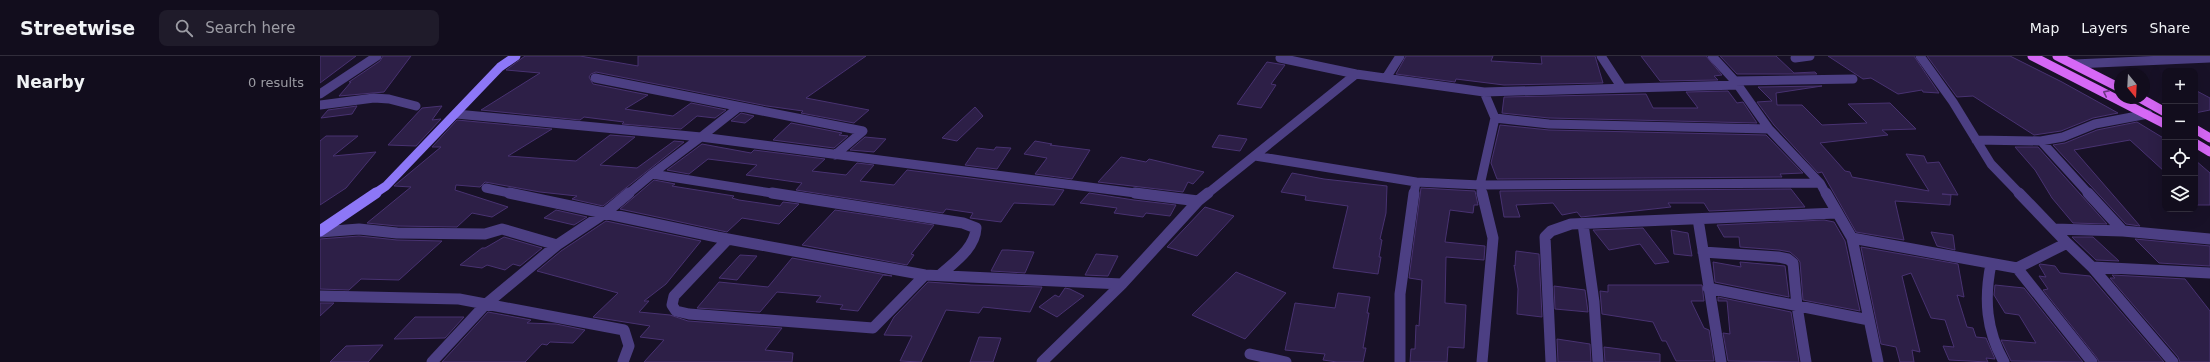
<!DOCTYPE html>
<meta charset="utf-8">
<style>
:root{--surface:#120d1d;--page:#1f1b2a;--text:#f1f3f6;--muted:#9c9ca4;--line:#312d3b}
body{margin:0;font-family:"DejaVu Sans",sans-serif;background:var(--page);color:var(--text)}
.controls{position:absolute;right:12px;top:12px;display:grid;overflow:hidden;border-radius:8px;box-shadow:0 4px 16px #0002}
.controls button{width:36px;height:36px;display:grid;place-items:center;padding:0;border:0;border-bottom:1px solid var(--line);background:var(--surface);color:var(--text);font:20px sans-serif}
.compass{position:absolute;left:1794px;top:12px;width:36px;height:36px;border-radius:50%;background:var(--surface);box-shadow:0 4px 16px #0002;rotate:162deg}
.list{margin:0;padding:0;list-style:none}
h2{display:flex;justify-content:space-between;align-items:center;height:52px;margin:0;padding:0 16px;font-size:17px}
h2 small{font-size:13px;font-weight:400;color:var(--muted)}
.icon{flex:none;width:22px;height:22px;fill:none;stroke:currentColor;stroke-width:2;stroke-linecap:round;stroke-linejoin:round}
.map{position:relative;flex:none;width:1890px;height:306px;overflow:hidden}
header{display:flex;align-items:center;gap:24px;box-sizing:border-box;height:56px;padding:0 20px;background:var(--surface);border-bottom:1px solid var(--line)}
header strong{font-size:19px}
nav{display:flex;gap:22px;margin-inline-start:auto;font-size:14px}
.search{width:280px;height:36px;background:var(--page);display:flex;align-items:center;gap:10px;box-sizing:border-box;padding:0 14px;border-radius:8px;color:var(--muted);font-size:15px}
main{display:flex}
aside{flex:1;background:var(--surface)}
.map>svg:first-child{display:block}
.building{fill:#2d1f47;stroke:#483271}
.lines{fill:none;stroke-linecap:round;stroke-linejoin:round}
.street-far1{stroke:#4c3f83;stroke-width:9}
.street{stroke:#4c3f83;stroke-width:11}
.secondary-far1{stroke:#8d77f7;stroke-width:9}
.secondary{stroke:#8d77f7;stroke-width:11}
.primary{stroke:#d668f6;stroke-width:9}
.oneway{stroke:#6d3884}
</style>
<header>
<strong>Streetwise</strong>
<div class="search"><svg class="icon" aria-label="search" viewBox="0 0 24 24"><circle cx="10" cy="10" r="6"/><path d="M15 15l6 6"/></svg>Search here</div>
<nav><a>Map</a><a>Layers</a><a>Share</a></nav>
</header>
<main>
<aside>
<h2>Nearby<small>0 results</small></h2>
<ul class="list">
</ul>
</aside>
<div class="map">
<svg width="1890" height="306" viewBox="0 0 1890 306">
<rect width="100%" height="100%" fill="#181127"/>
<path class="building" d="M0,0h36l-36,27z
M63,0h28l-27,36 -45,4 12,-14h-2l31,-21z
M205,0h55l58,10v-10h228l-60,42 63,12 -15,13 -53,-10 2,-2 -36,-5 -171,-34 -5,2 -2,3 4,7 55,11 -23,14 48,7 18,-13 35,7 -11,8 -18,-2 -16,13 -59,-5 2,-2 -40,-5 -4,3 -99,-10 59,-37 -34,-3z
M1086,0h87l-2,5 51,3 -1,-8h54l8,27 -99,2 -48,-6 -1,3 -59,-8z
M1321,0h65l16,19 -8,1 4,4 -58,1z
M1400,0h56l18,17 21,-1 2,2h-80z
M1508,0h86l25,37 -16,-1 -1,-2 -24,4 -27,-16 -8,1z
M1607,0h83l52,26 56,31 -25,5 -32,13 -27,4 -61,-39 -16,1z
M947,6l18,3 -14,19 5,1 -15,23 -24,-4z
M1502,30l-46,7 1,12h25l20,20 45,-2 -19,-19 42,-1 26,26 -34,1 6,5 -68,8 25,28 5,1 2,5 77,14 -23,-37 18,2 3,7 12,-1 19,33 -16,-1 9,1 -1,10 -55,-4 9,39 -48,-8 -34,-60 -4,1 -44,-48 -17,-23 15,-1 -14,-14z
M1875,34l15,8v12l-15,3z
M1408,35l9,12 6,-1 14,21 -208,-5 -47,-5 2,-16 142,-3 7,14h45l-12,-16z
M37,50l-5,8 -31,4 7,-8z
M122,50l-10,14 9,-1 -25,27 -28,-1 34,-37z
M655,51l8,9 -26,25 -15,-3z
M421,57l13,3 -9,7 -14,-2z
M137,64l95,9 -44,27 68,5 34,-26 25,2 -35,28 37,3 37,-27 10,1 -81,64 -31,-7 5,-3 -37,-4 -55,-10 -5,5 -24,-2 -1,5 53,17 -16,10 -20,-4 -15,14 -60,-1 -30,-3 44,-36 -17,-1 47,-39h-9z
M1817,66l28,17v33l-35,-32 -56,10 66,76 -14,-2 -73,-79 12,-2 32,-13z
M471,67l51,10 -3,2 9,1 -14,12 -61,-8z
M1180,69l49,5 217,5 37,38 -23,1 2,3 -285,2 -6,-16z
M899,79l28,4 -7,12 -28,-4z
M6,80h32l-25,20 43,-4 -30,36 -26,17v-64z
M545,81l21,2 -12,13 -24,-2z
M715,85l17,3 -2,1 40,5 -18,29 -37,-5 12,-16 -23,-4z
M382,88l49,9 3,-3 71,9 -13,12 34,4 11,-12 17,2 -14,16 34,4 13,-15 157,20 -10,15 -40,-2 -13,19 -31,-4 3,-5 -27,-4 -3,4 -147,-23 6,-7 -56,-8 11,-10 -49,-6 -19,15 -22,-4z
M676,91l15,1 -14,21 -32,-4 12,-17 17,2z
M1695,91h23l69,77 -34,-1 -21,-25 -17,-28z
M801,101l25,5 3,-3 55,13 -11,12 -5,-2 -5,10 -85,-10z
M1875,104l15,13v32h-15z
M972,117l32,6 63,7 -1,27 -6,26 2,1 -3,17h2l-3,17 -45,-6 15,-62 -43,-6 1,-4 -25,-4z
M334,124l21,4 -3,2 62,10 -2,2 7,2 41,6 3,-4 16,2 -20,20 -37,-6 -15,14 -107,-23z
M1101,132l54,3 3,14h-4l-1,8 -23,-3 -5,32 40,4 -1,14 -38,-3 -1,46 21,2 -2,43 -16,-1 -1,15h-37l1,-13h4l1,-24 3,1 3,-46 -13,-2z
M1471,133l14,18 -96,4 -5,-8h-36l3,4 -90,10 -4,-5 -15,3 -9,-12 -37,2 4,12h-16l-4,-24v-2z
M769,137l45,7 42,5 -6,11 -24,-3 -3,4 -29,-4 3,-5 -37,-5z
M885,151l29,9 -37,40 -30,-9z
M236,154l31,7 -13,8 -30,-7z
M515,154l99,15 -23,29 3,1 -7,10 -105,-20z
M1504,164l10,2 11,19 15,70 -57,-11 -3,-38 -3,-4 -7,-6 -11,-2 -39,-3 -1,-10h-15l-7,-12z
M286,165l95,20 -35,43 -22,17h5l-10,11 31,3 18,6 94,7 -17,22 28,3 -1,9h-148l20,-22 -24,-3 10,-11 -57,-9 25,-24 -81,-22 24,-20z
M1323,172l26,34 -14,2 -15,-20 -31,6 -16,-20z
M1351,174l17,3 4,23 -18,-2z
M1611,176l22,3 2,15 -18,-4z
M39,180l38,4 45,1 -43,39 -38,-1 -12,11 -29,-1v-50z
M184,181l38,11 -22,18 -7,-2 -8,6 -18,-5 -5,3 -22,-3 22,-17h3z
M1752,181h21l26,24 -23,-1z
M1815,183l75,7v20l-51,-3z
M1541,191l97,17 6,33 -7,-2 10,32 6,1 3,9 10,1 9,21 -9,-1 2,4 -39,-2 -6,-14 11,1 -9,-27 -14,-2 -20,-45 -9,3 18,76 -8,-2 2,12h-14l-4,-15 -15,-3z
M682,194h6l26,2 -9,21 -34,-2z
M1196,195l23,3 3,63 -25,-3 1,-25 -4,-24 1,1z
M776,198l22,2 -10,20 -23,-1z
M420,199l17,1 -20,24 -18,-2z
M472,202l100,18 -9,-1 -25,36 -18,-2 3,-4 -27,-3 5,-6 -44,-4 -17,20 -63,-4 22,-26 49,5z
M1393,206l28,5 -1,-5 45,4 4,31 -74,-15z
M1720,208l15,2 5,7 30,3 74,86h-65l-2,-4 -54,-68 5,-1 -9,-13 7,1 -7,-12z
M916,216l50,21 -41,46 -53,-24z
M1792,219l73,4 25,32v51h-30l-2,-5 -68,-79h5z
M608,226l43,3 71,2 -12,25 -47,-5 -4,6 -33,-3 -25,52 -21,-1 12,-25 -28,-1 10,-18z
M1288,229h94l2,16h-13l13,27 5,2 5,31h-38l-10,-20h-4l-9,-19 -51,-8 -2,-23 8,1z
M1675,229l29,3 59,74 -72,-1 -10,-21 35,3 -17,-28 -14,-2 -11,-18z
M1234,230l31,4 3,22 -33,-3z
M745,232l5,1 14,7 -27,21 -18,-10 16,-12 4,2z
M1018,237l32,4 -3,16h2l-6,35h3l-3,14h-26l-14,-2 2,-6 -40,-4 10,-47 40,5z
M1398,241l73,15 8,50 -71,-1 -5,-28 7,1 -3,-33h-9z
M0,247h14l-14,13z
M168,256l43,8 -4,3 29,1 29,6 -12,13 -23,-1 -3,3 -5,-1 -17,18h-83z
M95,261h49l-19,21 -51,1z
M659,281l22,1 -8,24h-23z
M1237,283l33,5 1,18h-33z
M63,289l-15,17h-38l16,-16z
M1284,291l56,7v8h-55z"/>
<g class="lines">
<path class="street-far1" d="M1281,0l21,32
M1392,0l23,25 34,48 51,54 6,11
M1600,0l33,46 38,62 29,30
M960,2l76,16 128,18 254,-7
M1475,2l15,-2
M1754,8l136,-6
M275,22l268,53 -28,24
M1066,22l14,-22
M1415,25l118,-2
M0,38l57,-38
M0,49l54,-7 15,1 27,7
M136,58l245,23 38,-30
M1175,62l54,6 220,5
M1656,84l65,1 22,-4 32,-13 53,-10
M1721,85l48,53
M935,100l161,26 64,3 15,-67 -11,-26
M332,118l49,-37 442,57
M166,132l28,6
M308,138l24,-20 126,20
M887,138l149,-120
M1094,138l2,-12
M1162,138l-2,-9 340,-2"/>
<path class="street" d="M189,137l208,44 208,38 197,9
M452,137l191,30 13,5c-1,21 -23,35 -37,48
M815,137l63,8
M1162,137l11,45 -11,124
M1506,137l26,45 165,30 50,-25 -48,-50
M1768,137l35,38
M1378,163l23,143
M1263,168l11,78 4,60
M1734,173l69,2 87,8
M0,176l39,-3 38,4 88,1 17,-5 55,16 -72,60 -53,57
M1532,182l26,124
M408,183l-54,57 -2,9 4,6 13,3 184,14 52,-53
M1747,187l25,24
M237,189l48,-32 24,-20
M1383,196l75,5 10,2 5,4 4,43 9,56
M1671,208c-7,35 -5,66 13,98
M1697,212l75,94
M1388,232l161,32
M0,240l139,3 165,31 5,16 -6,16
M930,298l36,8
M722,306l80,-78 76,-83 10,-8
M1080,306v-68l14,-101
M1231,306l-6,-125 6,-6 20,-7 265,-11
M1853,306l-81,-95 118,6"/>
<path class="secondary-far1" d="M54,138l12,-8 114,-119 16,-11"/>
<path class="secondary" d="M0,175l56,-38"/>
<path class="primary" d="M1712,0l133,68
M1737,0l63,32
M1820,42l25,14
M1875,73l15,9
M1875,87l15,9"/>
</g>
<defs><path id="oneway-chevron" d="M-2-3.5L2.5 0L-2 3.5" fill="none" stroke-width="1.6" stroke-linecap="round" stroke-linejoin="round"/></defs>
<use class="oneway" href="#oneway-chevron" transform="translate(1786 37) rotate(-154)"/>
</svg>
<div class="controls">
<button>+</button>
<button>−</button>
<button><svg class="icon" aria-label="locate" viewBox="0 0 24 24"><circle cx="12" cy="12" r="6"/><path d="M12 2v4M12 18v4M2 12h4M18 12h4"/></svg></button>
<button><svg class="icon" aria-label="layers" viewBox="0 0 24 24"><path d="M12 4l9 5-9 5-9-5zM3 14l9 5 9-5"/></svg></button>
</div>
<svg class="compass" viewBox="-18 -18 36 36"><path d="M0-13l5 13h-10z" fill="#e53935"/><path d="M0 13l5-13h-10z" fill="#9c9ca4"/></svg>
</div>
</main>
